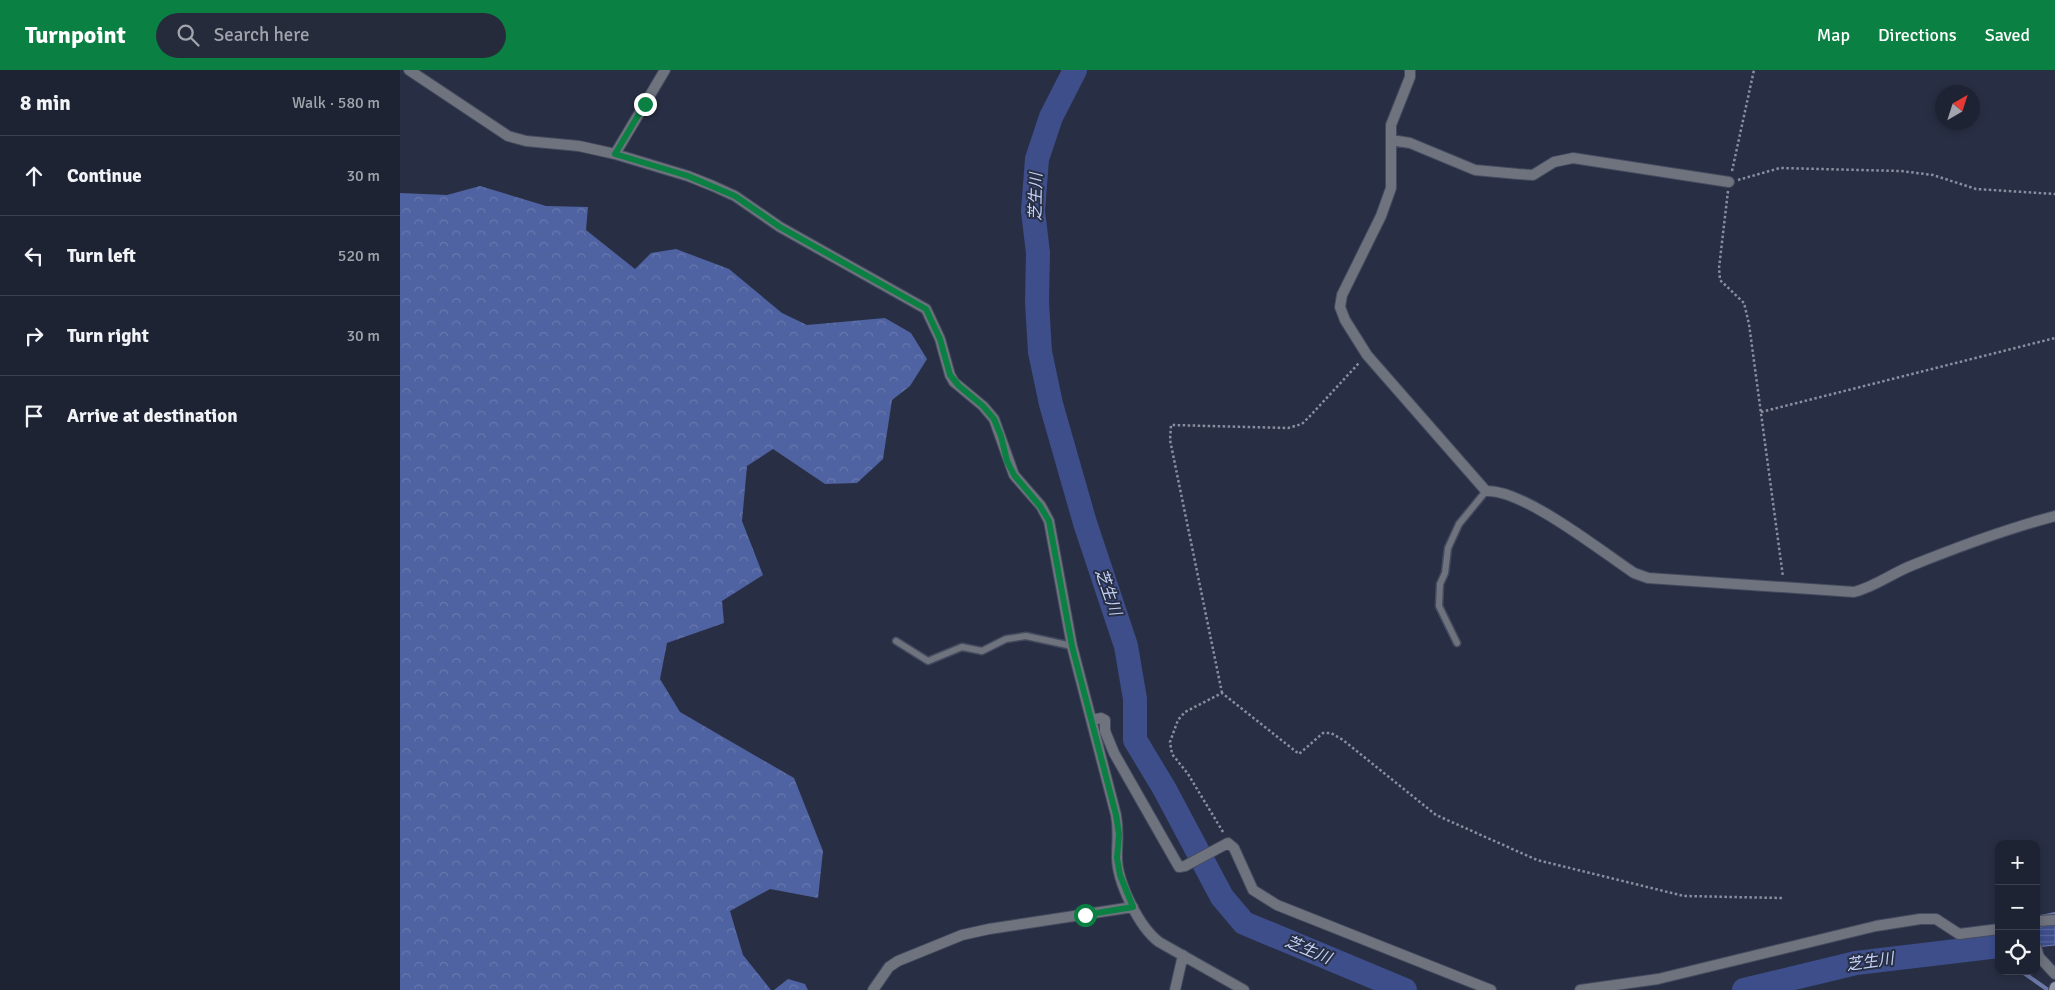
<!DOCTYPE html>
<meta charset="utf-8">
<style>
:root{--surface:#1e2333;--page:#262b3b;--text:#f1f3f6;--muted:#a1a4ac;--line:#3c404e;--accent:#0b8043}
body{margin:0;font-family:Signika,"Noto Sans JP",sans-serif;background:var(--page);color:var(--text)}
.controls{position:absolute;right:15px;bottom:15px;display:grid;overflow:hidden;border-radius:10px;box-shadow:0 2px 8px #0003}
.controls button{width:45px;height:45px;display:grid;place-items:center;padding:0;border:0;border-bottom:1px solid var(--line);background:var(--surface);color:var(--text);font:25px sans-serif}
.compass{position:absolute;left:1535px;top:15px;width:45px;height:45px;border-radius:50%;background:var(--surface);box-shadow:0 2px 8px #0003;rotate:39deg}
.stop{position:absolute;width:15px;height:15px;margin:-11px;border:4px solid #0b8043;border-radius:50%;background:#fff}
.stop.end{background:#0b8043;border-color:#fff;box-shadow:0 1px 5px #0008}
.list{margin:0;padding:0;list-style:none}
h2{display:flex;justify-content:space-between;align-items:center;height:65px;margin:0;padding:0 20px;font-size:21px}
h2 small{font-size:16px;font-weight:400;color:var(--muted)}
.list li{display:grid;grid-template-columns:32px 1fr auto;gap:15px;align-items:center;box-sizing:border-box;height:80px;padding:0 20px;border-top:1px solid var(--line)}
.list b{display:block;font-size:19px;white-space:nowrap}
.list em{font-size:16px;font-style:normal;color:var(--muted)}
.icon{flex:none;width:28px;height:28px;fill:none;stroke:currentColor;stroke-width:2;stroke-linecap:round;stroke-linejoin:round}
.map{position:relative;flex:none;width:1655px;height:920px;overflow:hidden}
header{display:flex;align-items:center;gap:30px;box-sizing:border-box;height:70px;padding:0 25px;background:var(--accent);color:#fff}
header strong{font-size:24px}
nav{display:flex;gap:28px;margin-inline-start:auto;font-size:18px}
.search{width:350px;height:45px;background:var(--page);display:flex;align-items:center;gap:12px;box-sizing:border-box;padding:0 18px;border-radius:28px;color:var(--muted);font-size:19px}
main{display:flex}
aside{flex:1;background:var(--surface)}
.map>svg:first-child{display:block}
.forest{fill:url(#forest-crowns)}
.water{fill:url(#water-rules);stroke:#6c79a8}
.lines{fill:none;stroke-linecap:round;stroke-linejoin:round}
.stream{stroke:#6c79a8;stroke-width:4}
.river{stroke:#3d4e8b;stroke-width:24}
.lane-casing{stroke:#444b5f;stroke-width:9}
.street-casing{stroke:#444b5f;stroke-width:12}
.secondary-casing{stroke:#444b5f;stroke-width:12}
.path{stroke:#898fa0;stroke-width:2.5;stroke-dasharray:2.5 2.5;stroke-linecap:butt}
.lane{stroke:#6f737e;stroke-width:6}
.street{stroke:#6f737e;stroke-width:10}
.secondary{stroke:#9298aa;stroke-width:10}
.route{stroke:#0b8043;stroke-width:6}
.labels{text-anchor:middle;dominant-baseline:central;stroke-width:4;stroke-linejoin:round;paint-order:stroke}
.water-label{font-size:16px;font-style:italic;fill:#c4d1f6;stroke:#282f44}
</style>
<header>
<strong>Turnpoint</strong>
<div class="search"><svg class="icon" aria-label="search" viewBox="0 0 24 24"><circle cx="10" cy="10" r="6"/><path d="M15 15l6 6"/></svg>Search here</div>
<nav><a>Map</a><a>Directions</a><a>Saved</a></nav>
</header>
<main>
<aside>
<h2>8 min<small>Walk · 580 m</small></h2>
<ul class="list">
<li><svg class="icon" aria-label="ahead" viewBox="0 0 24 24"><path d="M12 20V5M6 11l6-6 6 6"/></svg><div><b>Continue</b></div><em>30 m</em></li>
<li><svg class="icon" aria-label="left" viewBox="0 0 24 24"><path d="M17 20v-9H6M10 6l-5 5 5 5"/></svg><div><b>Turn left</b></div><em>520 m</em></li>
<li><svg class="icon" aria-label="right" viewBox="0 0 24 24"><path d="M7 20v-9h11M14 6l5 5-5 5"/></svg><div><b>Turn right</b></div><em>30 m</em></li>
<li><svg class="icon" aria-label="arrive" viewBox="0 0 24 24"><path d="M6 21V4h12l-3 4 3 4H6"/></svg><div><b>Arrive at destination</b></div></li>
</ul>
</aside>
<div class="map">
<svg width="1655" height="920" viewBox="0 0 1655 920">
<defs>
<pattern id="forest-crowns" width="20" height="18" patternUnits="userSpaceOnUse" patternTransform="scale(1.25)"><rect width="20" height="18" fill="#4f62a1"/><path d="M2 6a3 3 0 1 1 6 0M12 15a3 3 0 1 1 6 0" fill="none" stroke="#6878ae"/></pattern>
<pattern id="water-rules" width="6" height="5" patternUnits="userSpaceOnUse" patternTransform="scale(1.25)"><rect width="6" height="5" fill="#3d4e8b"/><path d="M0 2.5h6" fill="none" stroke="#58679c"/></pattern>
</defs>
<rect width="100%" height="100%" fill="#282f44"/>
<path class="forest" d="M80,116l66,20 42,1 -2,23 49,39 16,-16 25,-4 53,20 53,44 25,12 78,-7 26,15 16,26 -17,27 -18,14 -9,59 -26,24 -32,1 -52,-35 -26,17 -5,55 21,54 -41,26 2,22 -57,20 -7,36 20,33 114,66 29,73 -5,47 -48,-9 -40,22 13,44 28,35h-371v-797l47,2z
M388,909l17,5 3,6h-34z"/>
<path class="water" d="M1655,854v21l-19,2v-19z
M1599,864v15l-75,3 36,-11z"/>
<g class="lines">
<path class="stream" d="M1641,847l14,-3
M1621,901l27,19"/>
<path class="river" d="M675,0l-24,47 -14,42 -4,52 5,42 -1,49 3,50 11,52 34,119 41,123 9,53v41l29,48 58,109 22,26 161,67
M1344,920l112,-27 143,-17"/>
<defs>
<path id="lane" d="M496,571l32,20 34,-14 20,4 24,-12 20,-3 46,10
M1057,573l-18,-37 1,-22 5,-11 3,-25 11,-24 27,-33"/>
<path id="street" d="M9,0l99,66 18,5 53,5 36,8 73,22 25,10 22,10 45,31 146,82 14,30 10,36 4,7 29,24 11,13 20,56 27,31 8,15 23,125 44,169c3,17 1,25 1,42 0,25 22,70 42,85l85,48
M1010,0v7l-19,48v63l-10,28 -39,79 -2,12 5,13 22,35 119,136c37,-2 115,60 148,82l14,5 206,14c21,-5 38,-19 59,-27 47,-19 93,-36 142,-49
M991,70l19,3 65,27 43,4 15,1 21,-13 19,-4 156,24
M215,84l50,-84
M692,650l9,-2 4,2v11l9,22 65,114 6,-1 43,-23 6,5 19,42 24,15 214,85
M1636,851l19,-1
M1636,877l3,10 16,17
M473,920l16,-23 9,-6 64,-26 27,-6 144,-22
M775,920l8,-35
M1180,920l78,-11 218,-53 44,-7h16l23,15 40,-5"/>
<path id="secondary" d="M1654,920l1,-3"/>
</defs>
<use href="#lane" class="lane-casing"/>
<use href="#street" class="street-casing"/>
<use href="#secondary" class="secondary-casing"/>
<path class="path" d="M1332,101l22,-101
M1338,110l42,-12 121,3 32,4 43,14 79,5
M1328,121l-9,77 1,12 24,23 5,21 34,253
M1361,342l294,-74
M822,623l-52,-253 1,-15 117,3 14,-4 8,-8 49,-53
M823,762l-35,-58 -16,-20 -2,-12 8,-22 7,-8 37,-19 77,61 24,-21h8l12,7 93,75 101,45 147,36 98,2"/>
<use href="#lane" class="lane"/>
<use href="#street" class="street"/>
<use href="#secondary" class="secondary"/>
</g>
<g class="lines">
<path class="route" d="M245,34l-30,50 73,22 47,20 45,31 146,82 14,30 10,36 9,11 24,20 11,13 7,17 6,25 7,14 26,31 9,15 23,125 44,169 3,19 -2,24 3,17 13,32 -48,8"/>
</g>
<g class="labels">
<g class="water-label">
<text transform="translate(636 127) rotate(-89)">芝生川</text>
<text transform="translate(708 522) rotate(71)">芝生川</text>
<text transform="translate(908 880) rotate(23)">芝生川</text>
<text transform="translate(1470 892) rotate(-8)">芝生川</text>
</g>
</g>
</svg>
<div class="controls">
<button>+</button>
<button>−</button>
<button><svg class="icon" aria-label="locate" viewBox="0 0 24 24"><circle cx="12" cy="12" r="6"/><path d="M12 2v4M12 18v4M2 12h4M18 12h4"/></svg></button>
</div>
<svg class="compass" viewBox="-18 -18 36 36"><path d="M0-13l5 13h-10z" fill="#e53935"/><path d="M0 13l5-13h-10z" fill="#a1a4ac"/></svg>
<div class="stop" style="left:685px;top:845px"></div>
<div class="stop end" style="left:245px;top:34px"></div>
</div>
</main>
